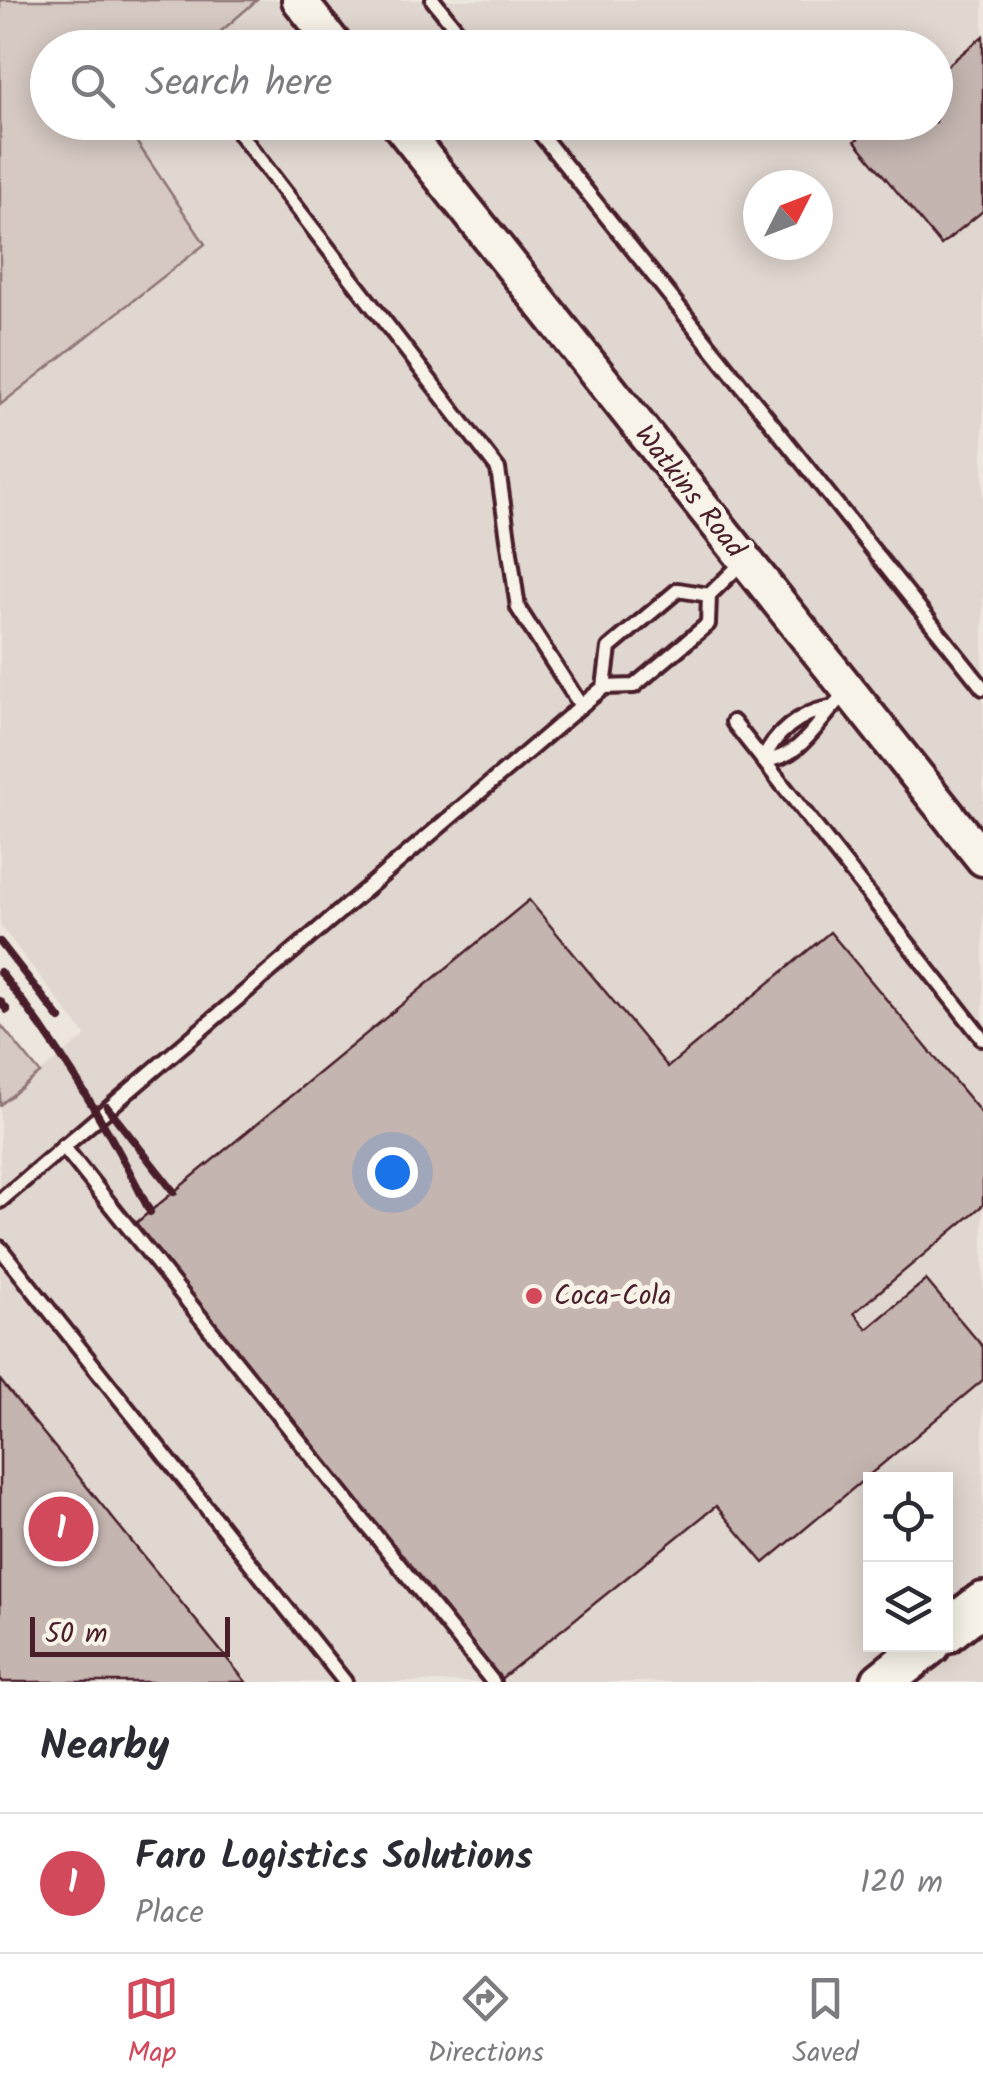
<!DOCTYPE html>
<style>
:root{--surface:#fff;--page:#f2f2f3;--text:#2b2b33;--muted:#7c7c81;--line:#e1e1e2;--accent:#d1495b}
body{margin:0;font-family:Kalam,sans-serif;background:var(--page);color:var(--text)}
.controls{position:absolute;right:30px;bottom:30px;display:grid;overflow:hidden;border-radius:0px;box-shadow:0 5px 25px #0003}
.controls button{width:90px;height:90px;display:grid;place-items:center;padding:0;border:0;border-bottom:2px solid var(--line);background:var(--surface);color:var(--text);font:50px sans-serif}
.compass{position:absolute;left:743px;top:170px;width:90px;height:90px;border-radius:50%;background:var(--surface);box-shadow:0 5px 25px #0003;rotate:48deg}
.scale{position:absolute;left:30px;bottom:25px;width:200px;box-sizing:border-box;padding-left:10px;border:5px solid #4a1f2b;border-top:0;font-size:28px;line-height:35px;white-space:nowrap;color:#4a1f2b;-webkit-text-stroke:8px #f7f3e8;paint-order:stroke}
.you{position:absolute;left:392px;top:1172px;width:35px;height:35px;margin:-25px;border:8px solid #fff;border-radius:50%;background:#1a73e8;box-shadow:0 0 0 15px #1a73e833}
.badge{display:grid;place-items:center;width:65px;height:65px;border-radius:50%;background:var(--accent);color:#fff;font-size:32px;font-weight:700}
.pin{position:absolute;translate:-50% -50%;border:5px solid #fff;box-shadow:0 2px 10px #0006}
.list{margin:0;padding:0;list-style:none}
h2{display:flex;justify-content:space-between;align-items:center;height:130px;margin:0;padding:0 40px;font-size:42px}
h2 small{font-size:32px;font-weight:400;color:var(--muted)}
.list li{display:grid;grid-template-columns:65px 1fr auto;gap:30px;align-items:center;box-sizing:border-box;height:140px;padding:0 40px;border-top:2px solid var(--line)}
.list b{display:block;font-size:38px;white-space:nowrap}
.list p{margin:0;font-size:32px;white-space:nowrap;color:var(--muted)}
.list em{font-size:32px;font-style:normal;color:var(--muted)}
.icon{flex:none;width:55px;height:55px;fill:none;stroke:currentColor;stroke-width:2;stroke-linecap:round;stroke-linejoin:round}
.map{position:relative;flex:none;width:983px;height:1682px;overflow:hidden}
.search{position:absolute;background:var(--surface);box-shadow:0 5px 25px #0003;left:30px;right:30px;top:30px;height:110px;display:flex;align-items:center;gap:25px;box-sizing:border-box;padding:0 35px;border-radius:55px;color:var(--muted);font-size:38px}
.sheet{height:270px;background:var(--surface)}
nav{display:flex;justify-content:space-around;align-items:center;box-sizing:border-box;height:140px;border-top:2px solid var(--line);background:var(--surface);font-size:28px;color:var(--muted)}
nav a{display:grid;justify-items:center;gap:5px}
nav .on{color:var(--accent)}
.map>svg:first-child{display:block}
.built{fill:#e0d7d0;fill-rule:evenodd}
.green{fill:#d5c9c2;stroke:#907476;stroke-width:2.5}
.building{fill:#c4b5b0;stroke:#4a1f2b;stroke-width:2.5}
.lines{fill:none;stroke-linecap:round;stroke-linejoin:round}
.service-casing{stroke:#4a1f2b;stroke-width:20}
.tertiary-casing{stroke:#4a1f2b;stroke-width:40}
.primary-casing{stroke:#4a1f2b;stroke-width:48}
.service{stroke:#f7f3e8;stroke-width:12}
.tertiary{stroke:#f7f3e8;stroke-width:32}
.primary{stroke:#f7f3e8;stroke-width:40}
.rail{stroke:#4a1f2b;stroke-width:8}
.poi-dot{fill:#d1495b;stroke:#f7f3e8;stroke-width:4}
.labels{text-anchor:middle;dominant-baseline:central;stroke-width:10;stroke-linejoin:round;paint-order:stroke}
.street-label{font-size:28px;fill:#4a1f2b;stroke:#f7f3e8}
.poi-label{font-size:28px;fill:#4a1f2b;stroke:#f7f3e8;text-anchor:start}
</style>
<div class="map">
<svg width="983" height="1682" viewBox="0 0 983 1682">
<rect width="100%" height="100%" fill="#ece6dd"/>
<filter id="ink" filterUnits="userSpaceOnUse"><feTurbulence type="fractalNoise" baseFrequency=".01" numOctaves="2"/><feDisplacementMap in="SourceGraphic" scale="20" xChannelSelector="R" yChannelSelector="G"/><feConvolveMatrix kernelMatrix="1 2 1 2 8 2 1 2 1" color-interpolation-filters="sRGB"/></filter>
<g filter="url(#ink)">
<path class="built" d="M257,0h726v1682h-983v-577l86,-69 -86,-111v-520l205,-161 -81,-121 812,-1v-74l-733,-1zM758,185h60v60h-60zM870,1480h76v164h-76z"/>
<path class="green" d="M0,0h257l-54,47 -155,1v74l76,1 81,121 -205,161z
M0,1024l40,49 -40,32z"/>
<path class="building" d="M983,36v175l-42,34 -86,-104 23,-19h58v-47z
M529,900l139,167 162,-135 153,183v90l-129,108 13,16 59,-49 57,67v33l-219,183 -48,-57 -218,175 -362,-458z
M0,1380l246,302h-243l-3,-3z"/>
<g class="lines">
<defs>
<path id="service" d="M433,0l38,48
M292,48l26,-20
M236,122l4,12 258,335 20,139 63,98
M531,122l452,566
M604,687l5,-39 69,-58 31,5
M733,722l250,317
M763,761c43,-4 55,-44 84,-68
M763,761c11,-28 37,-48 66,-53
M63,1146l430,536
M0,1201l581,-495 23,-19 30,-1 74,-62 1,-29 35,-34
M0,1248l345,434"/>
<path id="tertiary" d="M299,0l38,48
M397,122l586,737"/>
<path id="primary" d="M946,1632l37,-29
M882,1682l48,-38"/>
</defs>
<use href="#service" class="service-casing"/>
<use href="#tertiary" class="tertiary-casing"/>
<use href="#primary" class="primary-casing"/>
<use href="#service" class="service"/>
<use href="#tertiary" class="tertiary"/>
<use href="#primary" class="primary"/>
<path class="rail" d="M0,942l60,77
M0,972c59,74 109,156 150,240
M0,1001l7,9
M107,1107l67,85"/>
</g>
</g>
<circle class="poi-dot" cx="534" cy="1296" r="10"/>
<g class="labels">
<g class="street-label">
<text transform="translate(689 492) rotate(52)">Watkins Road</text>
</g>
<g class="poi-label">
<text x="554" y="1296">Coca-Cola</text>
</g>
</g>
</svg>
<div class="controls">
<button><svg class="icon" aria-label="locate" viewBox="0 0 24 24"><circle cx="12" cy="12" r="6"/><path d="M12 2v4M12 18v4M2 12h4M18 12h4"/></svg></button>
<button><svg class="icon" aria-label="layers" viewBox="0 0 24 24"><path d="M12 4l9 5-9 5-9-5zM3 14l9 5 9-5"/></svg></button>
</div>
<svg class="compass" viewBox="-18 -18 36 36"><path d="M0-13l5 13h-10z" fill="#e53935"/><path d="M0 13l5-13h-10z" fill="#7c7c81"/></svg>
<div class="scale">50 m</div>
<div class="you"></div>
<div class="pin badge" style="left:61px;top:1529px">1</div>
<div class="search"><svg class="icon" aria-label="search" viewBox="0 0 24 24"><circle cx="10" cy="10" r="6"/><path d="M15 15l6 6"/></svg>Search here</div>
</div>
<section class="sheet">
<h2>Nearby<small></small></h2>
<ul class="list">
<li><span class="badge">1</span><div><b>Faro Logistics Solutions</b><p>Place</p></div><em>120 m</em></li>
</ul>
</section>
<nav>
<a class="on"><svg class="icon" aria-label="map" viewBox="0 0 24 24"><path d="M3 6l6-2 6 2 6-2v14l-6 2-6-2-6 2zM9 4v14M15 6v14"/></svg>Map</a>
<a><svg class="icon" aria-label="directions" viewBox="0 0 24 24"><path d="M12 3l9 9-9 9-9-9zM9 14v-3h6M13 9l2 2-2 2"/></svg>Directions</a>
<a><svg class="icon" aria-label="saved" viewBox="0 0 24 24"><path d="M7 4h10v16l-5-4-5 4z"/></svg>Saved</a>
</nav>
